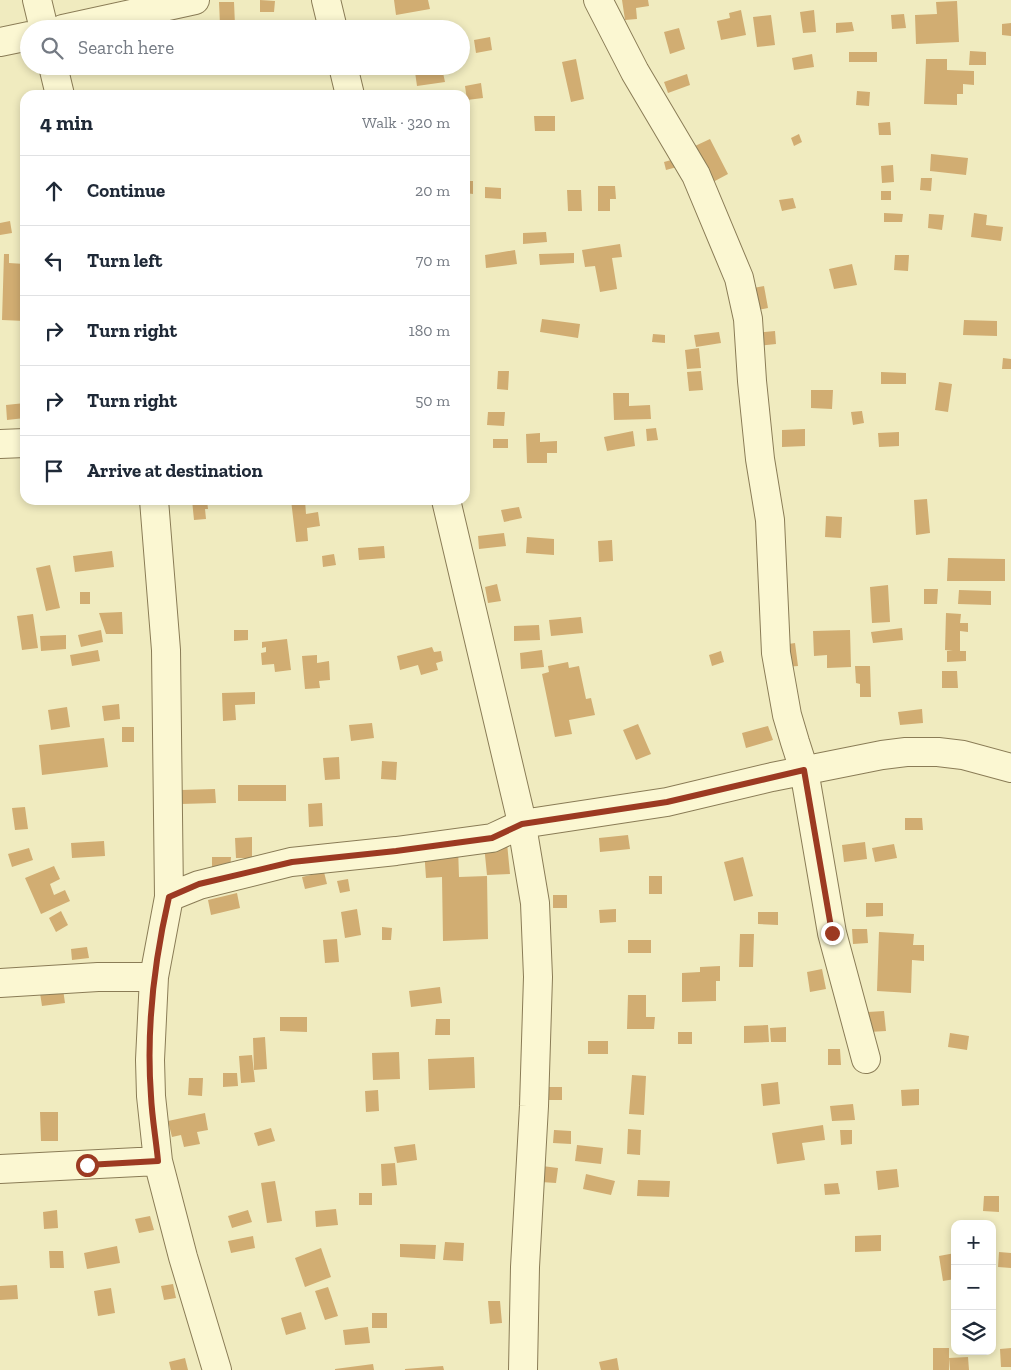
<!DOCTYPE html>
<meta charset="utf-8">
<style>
:root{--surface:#fff;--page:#f2f2f3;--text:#1f2937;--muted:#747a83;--line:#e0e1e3}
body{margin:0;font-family:"Zilla Slab",serif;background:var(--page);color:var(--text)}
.controls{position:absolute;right:15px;bottom:15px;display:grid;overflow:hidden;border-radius:10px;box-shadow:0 2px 8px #0003}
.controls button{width:45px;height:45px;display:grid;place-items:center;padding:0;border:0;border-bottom:1px solid var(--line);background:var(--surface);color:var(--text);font:25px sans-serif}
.stop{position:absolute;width:15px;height:15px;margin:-11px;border:4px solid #9c3a22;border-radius:50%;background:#fff}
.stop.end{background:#9c3a22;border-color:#fff;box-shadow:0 1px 5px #0008}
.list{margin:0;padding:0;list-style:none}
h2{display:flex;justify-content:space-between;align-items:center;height:65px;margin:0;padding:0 20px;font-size:21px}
h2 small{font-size:16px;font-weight:400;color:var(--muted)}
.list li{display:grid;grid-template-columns:32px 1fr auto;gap:15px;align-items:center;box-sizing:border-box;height:70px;padding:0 20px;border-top:1px solid var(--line)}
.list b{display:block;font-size:19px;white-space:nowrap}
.list em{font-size:16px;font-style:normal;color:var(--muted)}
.icon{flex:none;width:28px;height:28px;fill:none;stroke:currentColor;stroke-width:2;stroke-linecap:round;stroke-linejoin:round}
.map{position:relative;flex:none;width:1011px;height:1370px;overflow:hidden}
.search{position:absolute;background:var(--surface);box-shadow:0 2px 8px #0003;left:20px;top:20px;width:450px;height:55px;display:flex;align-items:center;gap:12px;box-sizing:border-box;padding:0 18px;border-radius:28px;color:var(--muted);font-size:19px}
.panel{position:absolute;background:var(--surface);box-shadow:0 2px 8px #0003;left:20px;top:90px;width:450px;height:415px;border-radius:15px}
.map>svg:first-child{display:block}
.building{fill:#d1ad72}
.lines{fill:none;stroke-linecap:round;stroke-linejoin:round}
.minor-casing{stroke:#8a7c56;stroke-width:30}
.minor{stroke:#fbf7d2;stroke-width:28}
.route{stroke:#9c3a22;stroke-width:6}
</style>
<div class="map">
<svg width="1011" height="1370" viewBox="0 0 1011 1370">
<rect width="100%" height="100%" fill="#f0ebbf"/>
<path class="building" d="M260,0l15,1 -1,11h-14z
M394,0h34l2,9 -34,6z
M622,0h26l1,6 -13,2 1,11 -12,1z
M957,1l2,41 -43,2 -1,-29 22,-1 -1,-12z
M219,2h15l1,23h-15z
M741,10l5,25 -25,5 -4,-19 13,-3 -1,-5z
M814,10l2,22 -13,1 -3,-21z
M904,14l2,14 -14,1 -1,-14z
M771,15l4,30 -18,2 -4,-30z
M852,22l2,9 -18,2v-10z
M1011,23v13l-9,-1v-11z
M679,28l6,21 -15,5 -6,-22z
M490,37l2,13 -16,3 -2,-13z
M970,51l16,1v13h-17z
M849,52h28v10h-28z
M812,54l2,13 -20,3 -2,-12z
M576,59l8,40 -13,3 -9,-40z
M926,59h21v11l27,1v14l-11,-1v10h-6v11l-33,-1z
M442,68l3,14 -28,4 -2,-14z
M687,74l3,11 -22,8 -4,-11z
M481,83l2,15 -16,2 -2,-14z
M857,91l13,1 -1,14 -13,-1z
M534,116h21v15h-20z
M890,122l1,13h-12l-1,-12z
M799,134l3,8 -8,4 -3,-8z
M710,139l18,35 -15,8 -18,-36z
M931,154l37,4 -2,17 -36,-4z
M675,159l2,8 -11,3 -2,-8z
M893,165l1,17 -12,1 -1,-17z
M921,178h11l-1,13 -11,-1z
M465,181h8v13l-8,-1z
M598,186h17l1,13h-6v12h-12z
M485,187l16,1v11l-16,-1z
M567,190h14l1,21h-14z
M881,191h10v9h-10z
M793,198l3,10 -14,3 -3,-11z
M465,202h2l2,25h-4z
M884,213l19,1 -1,8h-18z
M974,213l13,2 -1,10 17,2 -2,14 -30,-4z
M929,214l15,1 -2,15 -14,-2z
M10,221l2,12 -12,2v-12z
M546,232l1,10 -24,2v-11z
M620,244l2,13 -10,1 5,31 -17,3 -5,-26 -10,1 -3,-17z
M515,250l2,14 -31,4 -1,-13z
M574,253v10l-34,2 -1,-11z
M4,254h5v9l16,1v57l-23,-1z
M895,255h14l-1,16 -14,-1z
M852,264l5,21 -23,4 -5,-20z
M764,286l4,22 -16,3 -4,-22z
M542,319l38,5 -2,14 -38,-6z
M964,320l33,1v15l-34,-1z
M775,331l1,13 -19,2 -1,-13z
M719,332l2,11 -25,4 -2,-12z
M653,334l12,1v8l-13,-1z
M699,348l2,20 -14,1 -2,-19z
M1003,358l8,1v10h-9z
M498,371h11l-1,19 -11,-1z
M701,371l2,19 -14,1 -2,-19z
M881,372l25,1v11h-25z
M939,382l13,2 -4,28 -13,-2z
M811,390h22l-1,19 -21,-1z
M613,393h16v13l21,-1 1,14 -37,1z
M25,403v15l-18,2 -1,-15z
M862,411l2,12 -11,2 -2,-13z
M488,412h17l-1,14 -17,-1z
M656,428l2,12 -11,1 -1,-12z
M805,429v17l-23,1v-17z
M633,431l2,15 -28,5 -3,-14z
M899,432v14l-20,1 -1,-14z
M540,433v9l17,-1v12h-10v10h-20l-1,-29z
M493,439h15v9h-15z
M927,499l3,34 -14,2 -2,-35z
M192,500h15l1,9h-3l1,10 -12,1z
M291,500h14l1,14 12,-2 2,14 -13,2 1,13 -12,1z
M519,507l3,11 -18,4 -3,-12z
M826,516l16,1 -1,21 -16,-1z
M504,533l2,13 -27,3 -1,-13z
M527,537l27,2v16l-28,-2z
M612,540l1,21 -14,1 -1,-21z
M384,546l1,12 -26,2 -1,-12z
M112,551l2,16 -39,5 -2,-16z
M334,554l2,11 -13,2 -1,-11z
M948,558l57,1v22h-58z
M50,565l10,43 -14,3 -10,-43z
M497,584l4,17 -13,2 -3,-16z
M888,585l2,37 -18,1 -2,-36z
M924,589h14l-1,15h-13z
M959,590l32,1v14l-33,-1z
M80,592h10v12h-10z
M122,612l1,22h-17l-7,-21z
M946,613l15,1 -1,9h8v9l-8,-1v20h6v10l-19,1v-11h6l-8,-1z
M33,614l5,34 -16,2 -5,-34z
M581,617l2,16 -32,3 -2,-16z
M539,625l1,15 -26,1v-15z
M902,628l1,12 -30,3 -2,-11z
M101,630l2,12 -22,5 -3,-12z
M234,630h14v10l-14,1z
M850,630l1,37 -24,1v-13l-13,1 -1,-25z
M66,635v14l-25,2 -1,-15z
M287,639l4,31 -16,2 -1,-8 -12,1 -1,-12 5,-1v-5l-4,1v-6z
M795,643l3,23 -13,1 -3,-22z
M432,647l2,5 7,-1 2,10 -7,2 2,7 -17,5 -3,-10 -18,5 -3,-14z
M98,650l2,11 -28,5 -2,-11z
M542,650l2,17 -23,2 -1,-16z
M721,651l3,11 -12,4 -3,-11z
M317,655v8l12,-2 1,19 -11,1 1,7 -15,1 -3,-33z
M568,662l1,6 10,-2 7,33 5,-1 4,17 -26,5 3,14 -17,3 -13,-63 7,-2 -1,-6z
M855,666h15l1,31h-11v-13l-4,-1z
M942,671h15l1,17h-16z
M255,692v12l-20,1 1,15 -13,1 -1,-28z
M119,704l1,15 -16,2 -2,-15z
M67,707l3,20 -19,3 -3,-20z
M922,709l1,14 -23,2 -2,-13z
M372,723l2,15 -23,3 -2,-16z
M638,724l13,30 -15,6 -13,-30z
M768,726l5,14 -27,8 -4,-15z
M122,727h12v15h-12z
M104,738l4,29 -66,8 -3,-30z
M339,757l1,22 -15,1 -2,-22z
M382,761l15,1 -1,18 -15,-1z
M238,785h48v16h-48z
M215,789l1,14 -35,1v-14z
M322,803l1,23 -14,1 -1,-23z
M25,807l3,22 -13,1 -3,-22z
M905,818h17l1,12h-18z
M628,835l2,14 -30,3 -1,-14z
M252,837v21h-16l-1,-20z
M104,841l1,15 -33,2 -1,-15z
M865,842l2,17 -23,3 -2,-17z
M507,843l3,31 -23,1 -3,-30z
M894,844l3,14 -22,4 -3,-14z
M458,847l1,30 28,-1 1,63 -45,2 -1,-64 -16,1 -2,-29z
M29,848l4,12 -21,7 -4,-13z
M212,857h19l-1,14 -18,-1z
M743,857l10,39 -19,5 -10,-39z
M54,866l6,13 -10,5 4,11 11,-5 5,11 -29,13 -16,-36z
M324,872l3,12 -22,5 -3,-12z
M649,876h13v18h-13z
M348,879l2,12 -10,2 -3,-12z
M237,893l3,15 -29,7 -3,-15z
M553,895h14v13h-14z
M866,903h17v13l-17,1z
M357,909l4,26 -16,3 -4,-26z
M616,909v13l-16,1 -1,-13z
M61,911l7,14 -12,7 -7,-14z
M758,912h20v13l-20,-1z
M382,927l10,1 -1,12h-9z
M852,929h15l1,14 -15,1z
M879,932l35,2 -1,11h11v16l-12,-1 -1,33 -34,-2z
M740,934h14l-1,33h-14z
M337,939l2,23 -14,1 -2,-23z
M628,940h23v13h-23z
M87,947l2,11 -17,2 -1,-11z
M720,966v15h-4v20l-34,1v-29l18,-1v-5z
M822,969l4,20 -16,3 -3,-20z
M440,987l2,16 -31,4 -2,-16z
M63,989l2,14 -23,3 -2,-13z
M628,995h18v22h9l-1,12h-27z
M884,1011l2,20 -17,1 -1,-20z
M280,1017h27v15l-27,-1z
M436,1019h14v16h-15z
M768,1025l1,17 -25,1v-17z
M786,1027v15h-15l-1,-14z
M678,1032h14v12h-14z
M950,1033l19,3 -2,14 -19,-3z
M265,1037l2,32 -13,1 -1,-32z
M588,1041h20v13h-20z
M828,1049h12l1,16h-13z
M399,1052l1,27 -27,1 -1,-27z
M252,1055l3,27 -14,1 -2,-27z
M474,1057l1,31 -46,2 -1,-31z
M223,1073h14l1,13 -15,1z
M632,1075l14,1 -2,39 -15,-1z
M189,1078h14l-1,18 -14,-1z
M778,1082l2,22 -17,2 -2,-22z
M548,1087h14v13h-15z
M919,1089v16l-17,1 -1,-16z
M378,1090l1,21 -13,1 -1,-21z
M853,1104l2,16 -23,1 -2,-15z
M40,1112h18v29h-17z
M205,1113l3,17 -11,2 3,12 -16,3 -3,-12 -9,2 -4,-16z
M823,1125l2,15 -23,3 3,17 -28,4 -5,-31z
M271,1128l4,13 -17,5 -4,-13z
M628,1129l13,1 -1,25 -13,-1z
M554,1130l17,1v13l-18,-1z
M840,1130h12v14l-11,1z
M415,1144l2,16 -20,3 -3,-16z
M577,1145l26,3 -2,16 -26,-3z
M395,1163l2,22 -15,1 -1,-22z
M542,1166l16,2 -2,15 -15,-1z
M897,1169l2,18 -21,3 -2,-19z
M586,1174l29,7 -4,14 -28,-6z
M638,1180l32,1 -1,16 -32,-1z
M275,1181l7,40 -15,2 -6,-40z
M838,1183l2,11 -15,1 -1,-11z
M359,1193h13v12h-13z
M984,1196h15v16l-16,-1z
M336,1209l2,16 -22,2 -1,-16z
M57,1210l1,18 -14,1 -1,-17z
M248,1210l4,12 -20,6 -4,-12z
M150,1216l4,14 -15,3 -4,-14z
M881,1235v16l-26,1v-16z
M253,1236l2,12 -24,5 -3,-12z
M445,1242l19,1 -1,18 -20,-1z
M400,1244l36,1 -1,14 -35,-2z
M117,1246l3,17 -33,6 -3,-16z
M321,1248l10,29 -26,10 -10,-29z
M49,1251h14l1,17h-14z
M999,1252l12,1v15l-13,-1z
M955,1253v26l-12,2 -4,-25z
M173,1284l3,14 -12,2 -3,-14z
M17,1285l1,14 -18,1v-14z
M328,1287l10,29 -13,4 -10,-29z
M111,1288l4,25 -17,3 -4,-25z
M488,1301h12l2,22 -12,1z
M301,1312l5,17 -20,6 -5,-17z
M372,1313h15v15h-15z
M368,1327l2,16 -25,2 -2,-15z
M933,1348h16v22h-16z
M1011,1348v19h-10l-1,-18z
M968,1357l1,13h-19l-1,-12z
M185,1358l3,12h-17l-2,-8z
M617,1358l2,12h-18l-2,-8z
M373,1364l1,6h-39v-1z
M443,1366l1,4h-39v-1z"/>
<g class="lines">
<defs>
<path id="minor" d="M37,0l7,29
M326,0l7,29
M598,0l37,72 61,103 43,103 9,41 4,62 8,78 10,61 6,133 11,62 8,27 9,28 28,163 34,126
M63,29l132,-29
M0,42l29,-6
M53,66l7,29
M343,66l7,29
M0,444l25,-1
M154,500l12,150 3,247 -15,80 -4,83 1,36 7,65 25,96 34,113
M446,500l74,314 15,89 3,74 -4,129 -9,161 -2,103
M169,897l30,-12 92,-23 105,-11 96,-13 30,-14 145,-22 105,-25 110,-22 24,-3h32l25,3 48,13
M0,983l98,-6h56
M0,1169l158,-8"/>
</defs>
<use href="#minor" class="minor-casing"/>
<use href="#minor" class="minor"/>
</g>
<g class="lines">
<path class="route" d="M87,1165l71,-4c-2,-22 -6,-43 -7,-65 -5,-67 3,-134 18,-199l30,-13 93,-22 104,-11 96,-13 30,-14 145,-22 137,-32 28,163"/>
</g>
</svg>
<div class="controls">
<button>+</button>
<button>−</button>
<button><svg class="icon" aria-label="layers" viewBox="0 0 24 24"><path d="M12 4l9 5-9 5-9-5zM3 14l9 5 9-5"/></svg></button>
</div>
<div class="stop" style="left:87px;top:1165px"></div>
<div class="stop end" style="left:832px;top:933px"></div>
<div class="search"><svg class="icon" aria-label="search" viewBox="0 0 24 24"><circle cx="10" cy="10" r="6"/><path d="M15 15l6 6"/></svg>Search here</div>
<section class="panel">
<h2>4 min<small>Walk · 320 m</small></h2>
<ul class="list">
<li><svg class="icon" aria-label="ahead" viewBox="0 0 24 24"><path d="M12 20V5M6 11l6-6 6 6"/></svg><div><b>Continue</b></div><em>20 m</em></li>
<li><svg class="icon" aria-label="left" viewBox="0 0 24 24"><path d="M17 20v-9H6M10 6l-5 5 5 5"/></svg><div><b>Turn left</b></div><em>70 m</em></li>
<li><svg class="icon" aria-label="right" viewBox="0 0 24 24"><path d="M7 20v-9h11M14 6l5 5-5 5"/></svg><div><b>Turn right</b></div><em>180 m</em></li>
<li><svg class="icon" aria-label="right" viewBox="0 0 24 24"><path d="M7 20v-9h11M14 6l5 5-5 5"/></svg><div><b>Turn right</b></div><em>50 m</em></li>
<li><svg class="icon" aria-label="arrive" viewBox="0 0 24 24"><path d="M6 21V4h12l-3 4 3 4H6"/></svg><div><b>Arrive at destination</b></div></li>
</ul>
</section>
</div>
